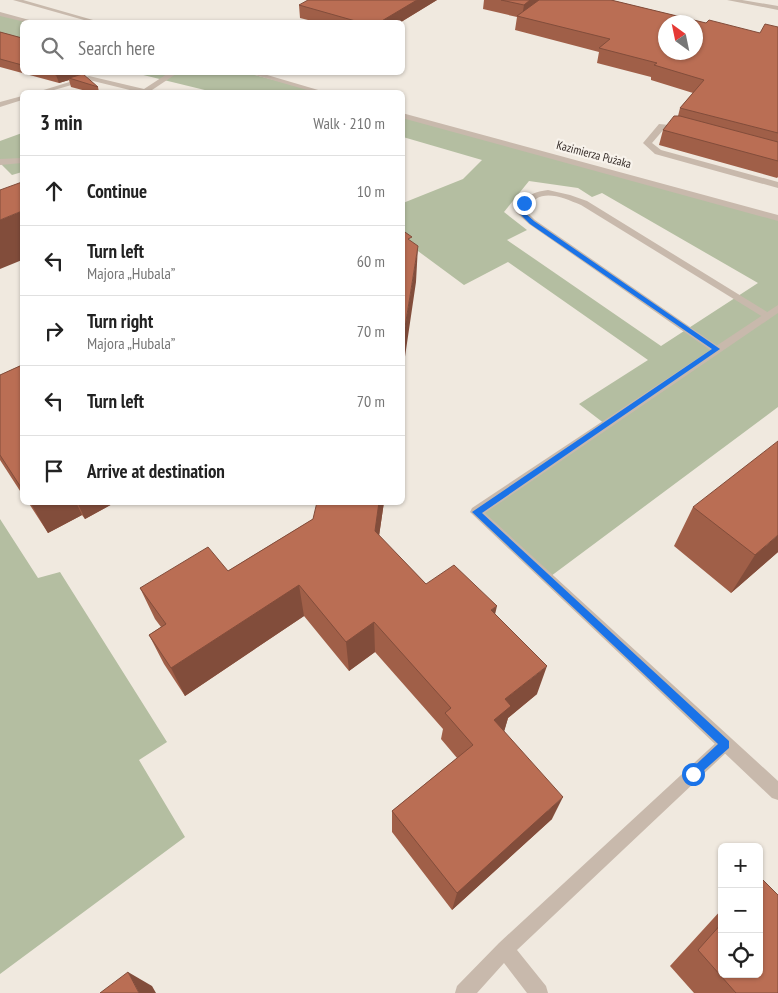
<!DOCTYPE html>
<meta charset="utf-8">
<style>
:root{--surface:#fff;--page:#f2f2f2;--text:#222;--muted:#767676;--line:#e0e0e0}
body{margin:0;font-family:"PT Sans Narrow",sans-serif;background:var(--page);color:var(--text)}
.controls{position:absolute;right:15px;bottom:15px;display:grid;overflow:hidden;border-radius:8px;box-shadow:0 1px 4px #0004}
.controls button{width:45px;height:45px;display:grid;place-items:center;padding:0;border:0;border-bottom:1px solid var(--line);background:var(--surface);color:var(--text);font:25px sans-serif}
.compass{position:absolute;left:658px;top:15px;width:45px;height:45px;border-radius:50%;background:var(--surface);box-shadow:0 1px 4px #0004;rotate:327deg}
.stop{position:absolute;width:15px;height:15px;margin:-11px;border:4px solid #1a73e8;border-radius:50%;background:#fff}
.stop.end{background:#1a73e8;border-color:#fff;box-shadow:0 1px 5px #0008}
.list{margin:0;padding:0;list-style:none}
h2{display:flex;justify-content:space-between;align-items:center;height:65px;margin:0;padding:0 20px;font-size:21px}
h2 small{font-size:16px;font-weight:400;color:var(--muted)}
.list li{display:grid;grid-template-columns:32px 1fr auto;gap:15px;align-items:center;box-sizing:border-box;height:70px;padding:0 20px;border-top:1px solid var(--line)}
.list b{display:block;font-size:19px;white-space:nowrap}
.list p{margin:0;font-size:16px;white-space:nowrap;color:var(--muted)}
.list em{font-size:16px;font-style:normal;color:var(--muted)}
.icon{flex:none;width:28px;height:28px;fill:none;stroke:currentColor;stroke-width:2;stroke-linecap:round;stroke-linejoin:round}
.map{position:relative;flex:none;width:778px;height:993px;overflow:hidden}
.search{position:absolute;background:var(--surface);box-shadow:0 1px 4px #0004;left:20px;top:20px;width:385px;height:55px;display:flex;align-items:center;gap:12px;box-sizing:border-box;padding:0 18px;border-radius:8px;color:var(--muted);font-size:19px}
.panel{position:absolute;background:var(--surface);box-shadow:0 1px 4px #0004;left:20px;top:90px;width:385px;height:415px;border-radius:8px}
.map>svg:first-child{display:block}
.green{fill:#b4bea1;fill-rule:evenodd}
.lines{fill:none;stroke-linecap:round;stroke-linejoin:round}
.service{fill:#c8b9ac;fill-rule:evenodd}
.minor{fill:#c8b9ac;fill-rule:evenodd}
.tertiary{fill:#c8b9ac;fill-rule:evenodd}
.wall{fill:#a05f48}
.shaded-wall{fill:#824d3b}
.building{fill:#ba6e54;stroke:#824d3b;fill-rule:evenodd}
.route{fill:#1a73e8}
.labels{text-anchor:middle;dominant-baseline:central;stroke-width:4.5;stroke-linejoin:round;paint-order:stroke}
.far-street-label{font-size:12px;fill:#372e2a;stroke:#f8f3ec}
</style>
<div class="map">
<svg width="778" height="993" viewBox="0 0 778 993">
<rect width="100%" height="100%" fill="#f0e9df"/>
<path class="green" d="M0,14l31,8h-9v21l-22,-2z
M135,73h112l74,19h-108z
M403,115l375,103v189l-231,172 -71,-67 129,-88 -26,-20 69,-44 -140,-98 -44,23 -61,-45v-37l60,-24 19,-19 -79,-23zM529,181l49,7 14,9 10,-4 156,90 -97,63 -154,-106 20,-10 -23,-18z
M22,133v39l-10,3 -12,-12v-22z
M0,519l38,59 22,-6 107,170 -28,18 46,77 -185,137z"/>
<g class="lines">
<path class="service" d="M170,72h9l-30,20h-11l-49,-12 -42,12h-10l52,-16 55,13z
M22,96v4l-22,7v-5z
M659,124l22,2 4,2 -4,2 -17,-1 -12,14 9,7 117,32v6l-123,-34 -12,-11z
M548,190l22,5 17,6 185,114 -1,2h-8l-182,-112c-20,-8 -43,-19 -55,6l9,9 187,129 -5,4 -4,-1 -184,-128 -11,-10 -2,-2c8,-15 15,-20 32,-22z
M725,736l5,3 3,5 -3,5 -213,201 29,36 2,7h-21l-23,-30 -27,30h-22l2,-7 42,-43 221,-204z"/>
<path class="minor" d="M22,158v5l-22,2v-6z
M778,305v8l-293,200 293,268v19l-6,-2 -302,-286 2,-4z"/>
<path class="tertiary" d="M13,0h10l77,22h-9z
M727,0h15l36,6v4z
M0,12l33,9 1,1h-9l-25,-6z
M244,72h13l68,20h-11z
M402,113l376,102v6l-376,-103z"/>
</g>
<path class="wall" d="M437,0l-36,22h-85l-16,-4 -1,-13z
M484,0h127l95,23 54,10 18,-6v150l-1,1 -118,-33 4,-15 15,-14 2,-8 13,-15 -42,-13v-3l-54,-14 2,-11 -84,-22 2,-13 -34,-8z
M0,32l22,6v34h55l1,4 20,11 1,5h-9l-19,-5 -2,-7 -10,3 -59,-16z
M22,365v129l-22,-34v-85z
M28,502h88l-31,17 -3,-4 -34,18z
M384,502l-5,34 47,48 69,30 42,80 -29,24 -4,13 48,88 -100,91 -60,-78v-21l65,-53 -16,-19 2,-10 -68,-77 -26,19 -45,-55 -119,80 -21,-32 -15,-29 12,-8 -6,-8 -15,-31 88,-17 85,-52z
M693,507l85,45 -47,41 -57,-47z
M762,879l16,114h-84l-24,-27 52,-57v65h37v-94z"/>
<path class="shaded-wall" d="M417,0h20l-36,22h-21z
M530,0h15l-23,17 2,-12z
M64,72h13l2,5 -10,1v2l-10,3 -3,-8z
M22,211v49l-22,9v-49z
M418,246l-2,36 -14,95v-31z
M30,502h46l6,13 -34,18z
M77,502h39l-31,17z
M379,502h5l-9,61v-32z
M778,535v17l-47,41 24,-38z
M299,585l5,31 -119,80 -14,-28z
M497,606l-7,30 1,-26z
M374,622l1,30 -26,19 -3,-29z
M547,666l-10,28 -29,24 -4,14 -10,-12 11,-21z
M563,797l-11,22 -100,91 5,-17z
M128,972l24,14 4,7h-17z"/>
<path class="building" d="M308,0h109l-37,22h-21l-60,-17z
M501,0h29l-6,5z
M539,0h72l95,23 3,-3 51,13 5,-9 13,3v106l-98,-25 24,-28 -50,-15 3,-2 -58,-15 11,-9 -93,-23zM666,22h30v30h-30z
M0,32l22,6v27l-22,-6z
M48,72h16l-8,3z
M83,74l15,13 -29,-9z
M674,116h6l98,26v19l-115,-31z
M22,182v29l-22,9v-30z
M402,230l10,7 -4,2 10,7 -16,100z
M22,365v124l-22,-34v-80z
M778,441v94l-23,20 -62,-48z
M317,502h62l-4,29 51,53 28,-19 43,41 -6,4 56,56 -42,33 6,7 -17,14 69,77 -106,96 -65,-82 81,-66 -28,-32 6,-5 -77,-86 -28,20 -47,-57 -128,83 -22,-33 17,-11 -26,-36 68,-41 20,24 85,-52z
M762,879l16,16v98h-42l-38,-43 24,-27v51h37v-93z
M128,972l11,21h-39z"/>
<path class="route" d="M522,202l5,1 -3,9 10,9 186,128 -238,164 247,228v7l-36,32 -4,-2v-7l29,-27 -246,-232 240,-163 -182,-125 -12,-12z"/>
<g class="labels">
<g class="far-street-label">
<text transform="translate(594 154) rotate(15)">Kazimierza Pużaka</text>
</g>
</g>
</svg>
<div class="controls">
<button>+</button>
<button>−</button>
<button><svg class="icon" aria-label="locate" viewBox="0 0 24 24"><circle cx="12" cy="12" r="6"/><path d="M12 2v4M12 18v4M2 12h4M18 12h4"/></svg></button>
</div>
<svg class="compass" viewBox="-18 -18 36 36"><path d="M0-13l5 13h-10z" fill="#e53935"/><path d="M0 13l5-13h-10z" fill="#767676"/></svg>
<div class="stop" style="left:693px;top:774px"></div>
<div class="stop end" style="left:524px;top:203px"></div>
<div class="search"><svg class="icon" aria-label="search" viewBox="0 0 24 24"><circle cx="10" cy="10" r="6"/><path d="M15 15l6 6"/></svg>Search here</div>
<section class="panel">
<h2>3 min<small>Walk · 210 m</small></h2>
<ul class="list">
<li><svg class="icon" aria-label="ahead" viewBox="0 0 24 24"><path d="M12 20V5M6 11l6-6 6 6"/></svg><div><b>Continue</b></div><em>10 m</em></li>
<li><svg class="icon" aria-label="left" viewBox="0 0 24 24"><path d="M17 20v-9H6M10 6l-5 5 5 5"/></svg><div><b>Turn left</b><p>Majora „Hubala”</p></div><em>60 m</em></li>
<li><svg class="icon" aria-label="right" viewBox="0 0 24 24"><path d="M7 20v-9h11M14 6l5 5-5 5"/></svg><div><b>Turn right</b><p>Majora „Hubala”</p></div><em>70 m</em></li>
<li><svg class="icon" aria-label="left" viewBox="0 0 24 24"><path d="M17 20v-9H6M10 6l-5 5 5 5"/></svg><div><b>Turn left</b></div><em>70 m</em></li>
<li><svg class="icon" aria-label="arrive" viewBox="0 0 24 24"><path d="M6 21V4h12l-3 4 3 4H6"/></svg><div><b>Arrive at destination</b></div></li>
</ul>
</section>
</div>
